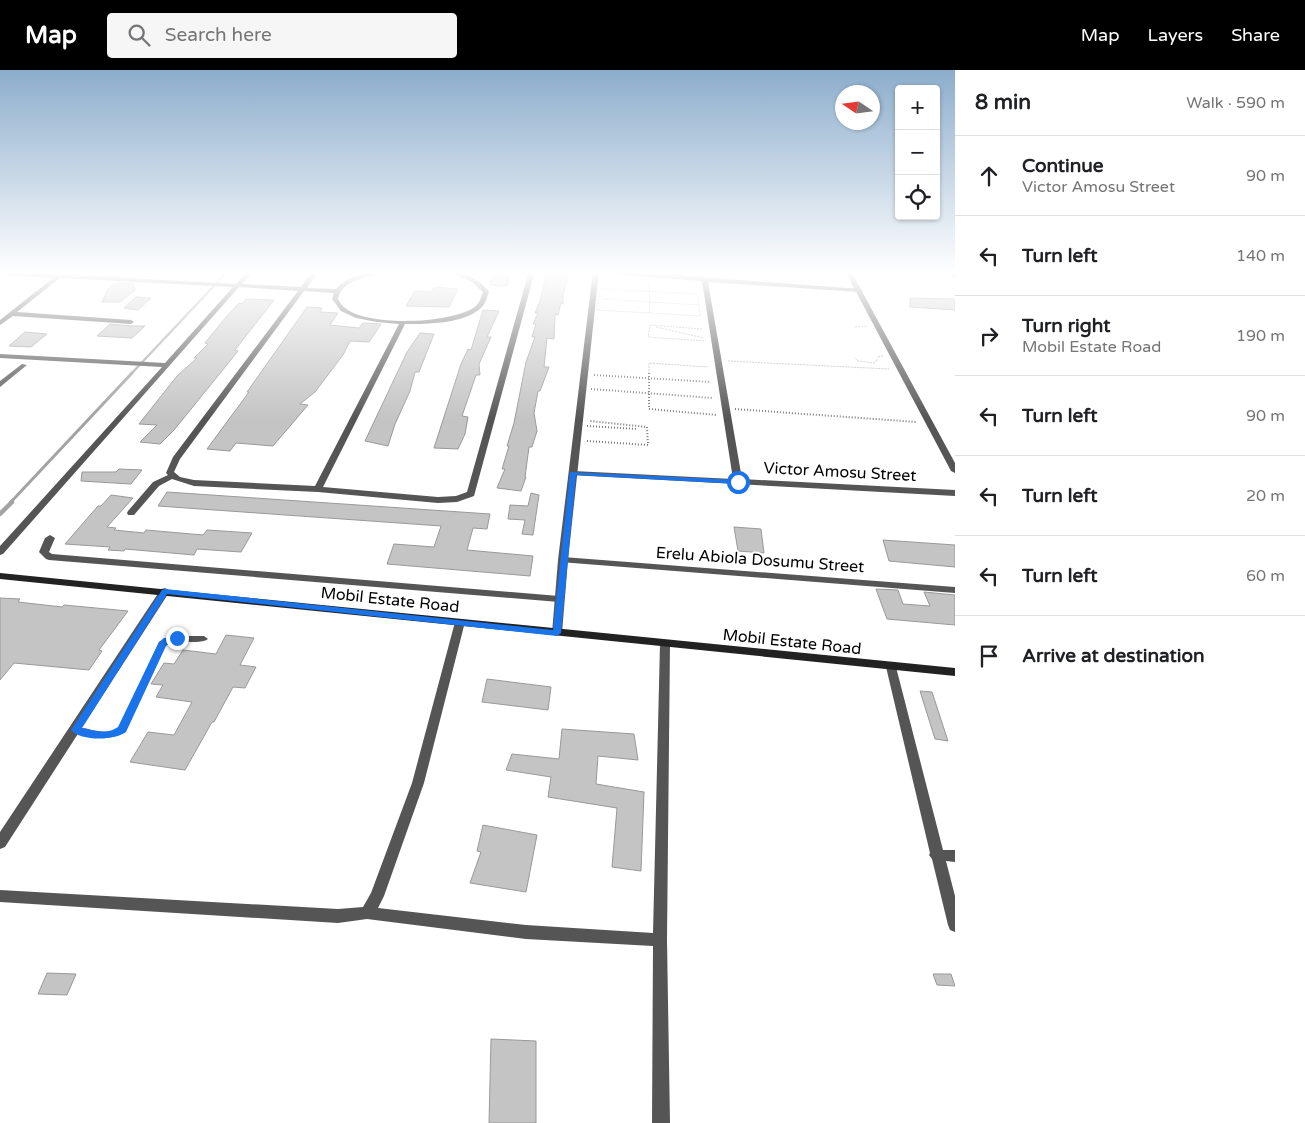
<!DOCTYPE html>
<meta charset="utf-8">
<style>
:root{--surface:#fff;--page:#f6f6f6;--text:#202124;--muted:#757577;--line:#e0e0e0;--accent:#000}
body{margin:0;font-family:"Varela Round",sans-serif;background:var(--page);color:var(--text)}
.controls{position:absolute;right:15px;top:15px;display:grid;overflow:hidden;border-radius:5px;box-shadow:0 1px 4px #0004}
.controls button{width:45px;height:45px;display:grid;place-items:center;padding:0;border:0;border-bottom:1px solid var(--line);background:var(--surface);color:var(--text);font:25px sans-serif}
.compass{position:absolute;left:835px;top:15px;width:45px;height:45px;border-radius:50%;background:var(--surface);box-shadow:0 1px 4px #0004;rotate:283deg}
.stop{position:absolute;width:15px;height:15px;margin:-11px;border:4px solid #1a73e8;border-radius:50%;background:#fff}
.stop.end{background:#1a73e8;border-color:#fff;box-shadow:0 1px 5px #0008}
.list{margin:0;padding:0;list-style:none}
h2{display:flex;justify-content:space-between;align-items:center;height:65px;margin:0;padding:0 20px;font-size:21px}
h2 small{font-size:16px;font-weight:400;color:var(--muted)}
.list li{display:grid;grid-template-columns:32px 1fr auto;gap:15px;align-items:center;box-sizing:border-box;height:80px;padding:0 20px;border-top:1px solid var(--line)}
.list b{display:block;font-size:19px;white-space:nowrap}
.list p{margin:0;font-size:16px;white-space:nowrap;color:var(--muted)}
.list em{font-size:16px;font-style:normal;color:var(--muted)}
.icon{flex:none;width:28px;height:28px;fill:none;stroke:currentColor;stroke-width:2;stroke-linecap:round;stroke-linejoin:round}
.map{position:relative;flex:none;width:955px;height:1053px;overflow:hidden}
header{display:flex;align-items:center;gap:30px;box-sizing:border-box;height:70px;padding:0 25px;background:var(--accent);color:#fff}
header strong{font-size:24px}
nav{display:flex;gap:28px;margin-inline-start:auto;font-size:18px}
.search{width:350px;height:45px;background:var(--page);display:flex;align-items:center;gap:12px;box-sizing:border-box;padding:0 18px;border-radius:5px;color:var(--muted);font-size:19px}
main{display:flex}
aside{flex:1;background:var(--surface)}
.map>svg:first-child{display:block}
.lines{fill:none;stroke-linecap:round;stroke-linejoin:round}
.stream-far2{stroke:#a3a3a3;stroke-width:2.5}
.stream-far1{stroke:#a3a3a3;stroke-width:3}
.stream{stroke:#a3a3a3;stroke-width:4.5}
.building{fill:#c4c4c4;stroke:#999}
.path-far1{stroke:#777;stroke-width:1;stroke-dasharray:0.5 1;stroke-linecap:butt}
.path{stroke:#777;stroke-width:2;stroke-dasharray:1 2;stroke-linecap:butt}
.service{fill:#555;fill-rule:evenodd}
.minor{fill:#555;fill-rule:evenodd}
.tertiary{fill:#555;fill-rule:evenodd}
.secondary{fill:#222;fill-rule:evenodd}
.route{fill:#1a73e8}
.labels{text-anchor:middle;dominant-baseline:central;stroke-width:4;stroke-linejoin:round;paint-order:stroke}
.street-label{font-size:16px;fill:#000;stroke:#fff}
</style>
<header>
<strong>Map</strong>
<div class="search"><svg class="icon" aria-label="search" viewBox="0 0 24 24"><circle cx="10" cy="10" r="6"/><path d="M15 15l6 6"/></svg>Search here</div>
<nav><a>Map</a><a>Layers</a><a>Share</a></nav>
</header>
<main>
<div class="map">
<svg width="955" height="1053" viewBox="0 0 955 1053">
<rect width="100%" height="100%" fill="#fff"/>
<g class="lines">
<path class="stream-far2" d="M131,304l97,-103"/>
<path class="stream-far1" d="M10,433l122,-130"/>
<path class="stream" d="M0,444l12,-12"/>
</g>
<path class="building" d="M495,201h17l-5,15 -17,-1z
M547,201h20l1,11h-2l-3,13v9l-2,-1 -3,12 -3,-1 -1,25 -7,-1 -3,29h5l-9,24h-2l-4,22 3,18 -5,16h-3l-4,30h1l-5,14 -24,-3 8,-19h-3l7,-23h-2l7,-23 12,-61 9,-25h-3l4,-13h-3l5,-11h-3l5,-12z
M114,213l20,1 1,6 -15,12h-18l6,-13z
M434,217l24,2 -9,18 -43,-1 9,-15 16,1z
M136,227l15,1 -13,12 -14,-2z
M910,228l45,1v11l-45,-3z
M246,229l28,1 -39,50 3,1 -12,15 -52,64 -14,14 -20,-2 17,-17 -18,-1 38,-48 20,-18h-3l14,-14 -3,-1 21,-26 13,-14 3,1z
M307,237l15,1 -2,4 18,1 -8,12 29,3 4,-5 18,1 -12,18 -19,-1 -7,14 -28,37 -15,12 8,1 -35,41 -37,-3 -6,8 -23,-2 42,-57h-2z
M483,240l16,1 -12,26h4l-12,27 1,11h-4l-14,41 6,1 -3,17 -7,15 -24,-1 27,-84 7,-15 3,1z
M110,254l21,2h14l-13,12 -35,-2z
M25,262l22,2 -16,13 -22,-1z
M420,263l14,1 -15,38h-4l-5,19 -15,33 -7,22 -23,-5 42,-89z
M119,399l23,1 -11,14 -50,-3 1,-9h34z
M167,422l323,22 -3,15 -14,-1 -6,22 66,6 -3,20 -143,-12 7,-20 40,3 7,-21 -283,-20z
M531,423l8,2 -6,40 -11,-1 3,-14 -17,-1 2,-14 18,1z
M111,425l22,3 -26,29 9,1 -2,2 30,3 2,-3 57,5 4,-5 45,3 -11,19 -44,-3 -3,6 -69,-6 -1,2 -16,-1 2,-3 -45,-3 33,-38h3z
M734,457l27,2 3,24 -26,-2z
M883,470l72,5v22l-66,-6z
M876,519l22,1 5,14 27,2 -6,-14 31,3v30l-68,-6z
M0,528l20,1 -2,3 44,5 2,-2 64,6 -29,39 3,1 -13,19 -75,-7 -14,17z
M226,565l28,3 -14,27 16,2 -11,21 -12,-1 -19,35h-2l-27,48 -55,-8 18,-30 26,3 18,-33 -36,-5 7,-12 -12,-1 13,-21 10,1 9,-14 33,4z
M487,609l64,8 -3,23 -66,-8z
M920,621l12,1 16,49 -13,-2z
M562,659l72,5 4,26 -40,-4 -2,28 48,8 -3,79 -29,-4 5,-59 -69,-11 3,-20 -45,-7 6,-16 47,5z
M483,755l54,10 -11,57 -56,-9 11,-31 -4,-1z
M47,903l29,1 -9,21 -29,-1z
M933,904h18l4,12 -18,-1z
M491,969l45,2v82h-47z"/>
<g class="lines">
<path class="path-far1" d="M802,201l2,7
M600,219l98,5 2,22 -103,-6z
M603,229l47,3 -1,-20
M649,243l1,-11 50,3
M656,257l48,11
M855,257l13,-1
M702,259l-52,-4 -2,12 56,4
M855,288l3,3 17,2 4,-7h5
M728,291l161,8
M649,304v-11l59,4"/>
<path class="path" d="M649,303v36l68,6
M594,305l117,7
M591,319l122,9
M735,339l182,13
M587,356l50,3
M587,371l61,4 -1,-18 -57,-6"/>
<path class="service" d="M177,566h27l4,3c-9,7 -28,-2 -43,7l-40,86c-17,10 -35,6 -53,0l-1,-2 1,-2c16,-3 28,10 47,0l40,-86 5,-3z"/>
<path class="minor" d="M0,201l236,13 12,-13h6l-12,13 59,3 12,-16h6l-12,17 29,1c11,-13 32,-18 48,-18 -16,8 -41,7 -46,28 2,3 4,7 7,9 23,19 108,16 131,-2 4,-4 5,-9 7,-14l-11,-10 -26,-11c18,0 32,7 43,21 -2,5 -3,11 -7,15 -17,17 -54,17 -77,17l-82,163 115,10 18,-1 11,-4 62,-221h6l-61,225 -17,6 -19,1 -120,-11 -124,-6 -22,-7 -13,7 -25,29h-6l-1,-2 1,-2 25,-29 15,-7 -2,-2 7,-16 125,-166 -59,-4 -236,267 -3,1v-9l162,-179 -162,-9v-4l165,9 68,-76 -173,-9 -43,34 114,8 3,2 -3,2 -118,-8 -13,9v-5l53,-42 -53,-3zM304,221l30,2 -2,6 9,12 15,7 21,4 22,2 -84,162 -121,-6 -14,-3 -6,-5 6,-13z
M593,201h25l243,18 1,1 -3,2 -151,-10 34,197 213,11v6l-385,-21v-4h3l160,8 -31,-198 -106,-8z
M947,201h6l2,2v6z
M22,294l5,1 -27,22v-6z
M50,465l5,3 -6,14 3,2 507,42 5,3 -5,3 -510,-42 -3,-1 -7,-7 6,-14z
M563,487l392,30v6l-395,-31 -2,-2z
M165,518l5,3 -165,256 -5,2v-17l161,-243z
M460,549l5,3 -41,161 -40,113 -6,12 148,17 127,8 7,-289 5,-4 4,1 1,3 -3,296 3,183h-18l1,-177 -127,-7 -159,-20 -29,4 -338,-21v-12l338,19 25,-2 8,-14 41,-110 43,-161z
M891,593l4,1 1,3 47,183h12v12l-9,-1 9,35v36l-5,-2 -2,-5 -16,-66 -3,-4 1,-2 -44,-186 1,-3z"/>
<path class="tertiary" d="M593,201h6l-31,289 -6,73 -5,3 -5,-3 6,-73z
M845,201h6l104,192v10l-4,-2z"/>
<path class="secondary" d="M0,503l955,95v8l-955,-97z"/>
</g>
<linearGradient id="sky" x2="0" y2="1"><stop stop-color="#8cadcc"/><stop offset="0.58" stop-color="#fff"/><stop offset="1" stop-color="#fff" stop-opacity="0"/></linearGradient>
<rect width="955" height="349" fill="url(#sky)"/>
<path class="route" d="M570,402l168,8 3,2 -3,2 -162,-9 -15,158 -4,3 -390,-42 -85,134c12,2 25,7 36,-1l41,-85 5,-4 16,-2v5l-10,2 -4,3 -40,86c-12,9 -46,9 -55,-2l91,-140 3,-1 388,41z"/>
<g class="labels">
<g class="street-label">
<text transform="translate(840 402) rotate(3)">Victor Amosu Street</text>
<text transform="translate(760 490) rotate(4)">Erelu Abiola Dosumu Street</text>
<text transform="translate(390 530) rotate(6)">Mobil Estate Road</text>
<text transform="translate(792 572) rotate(6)">Mobil Estate Road</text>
</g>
</g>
</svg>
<div class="controls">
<button>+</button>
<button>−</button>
<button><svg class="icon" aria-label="locate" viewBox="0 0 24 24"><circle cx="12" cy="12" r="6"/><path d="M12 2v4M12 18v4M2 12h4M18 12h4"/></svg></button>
</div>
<svg class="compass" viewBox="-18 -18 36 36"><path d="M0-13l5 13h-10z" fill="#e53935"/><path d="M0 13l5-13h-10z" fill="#757577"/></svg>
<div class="stop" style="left:738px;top:412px"></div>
<div class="stop end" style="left:177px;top:568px"></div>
</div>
<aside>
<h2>8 min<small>Walk · 590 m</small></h2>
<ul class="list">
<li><svg class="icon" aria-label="ahead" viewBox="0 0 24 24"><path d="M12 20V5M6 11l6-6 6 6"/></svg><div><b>Continue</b><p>Victor Amosu Street</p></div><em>90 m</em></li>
<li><svg class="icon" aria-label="left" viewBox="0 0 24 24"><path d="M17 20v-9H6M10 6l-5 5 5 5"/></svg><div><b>Turn left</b></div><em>140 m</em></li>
<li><svg class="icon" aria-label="right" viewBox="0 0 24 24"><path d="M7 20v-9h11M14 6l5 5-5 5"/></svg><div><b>Turn right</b><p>Mobil Estate Road</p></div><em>190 m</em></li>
<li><svg class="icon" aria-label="left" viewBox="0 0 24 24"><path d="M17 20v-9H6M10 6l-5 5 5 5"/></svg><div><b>Turn left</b></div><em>90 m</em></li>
<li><svg class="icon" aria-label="left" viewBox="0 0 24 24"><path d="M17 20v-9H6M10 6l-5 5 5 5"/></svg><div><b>Turn left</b></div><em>20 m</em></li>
<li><svg class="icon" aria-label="left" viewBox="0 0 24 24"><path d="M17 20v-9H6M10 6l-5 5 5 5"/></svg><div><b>Turn left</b></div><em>60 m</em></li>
<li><svg class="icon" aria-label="arrive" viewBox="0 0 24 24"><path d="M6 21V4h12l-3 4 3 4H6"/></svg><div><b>Arrive at destination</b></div></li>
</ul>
</aside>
</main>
